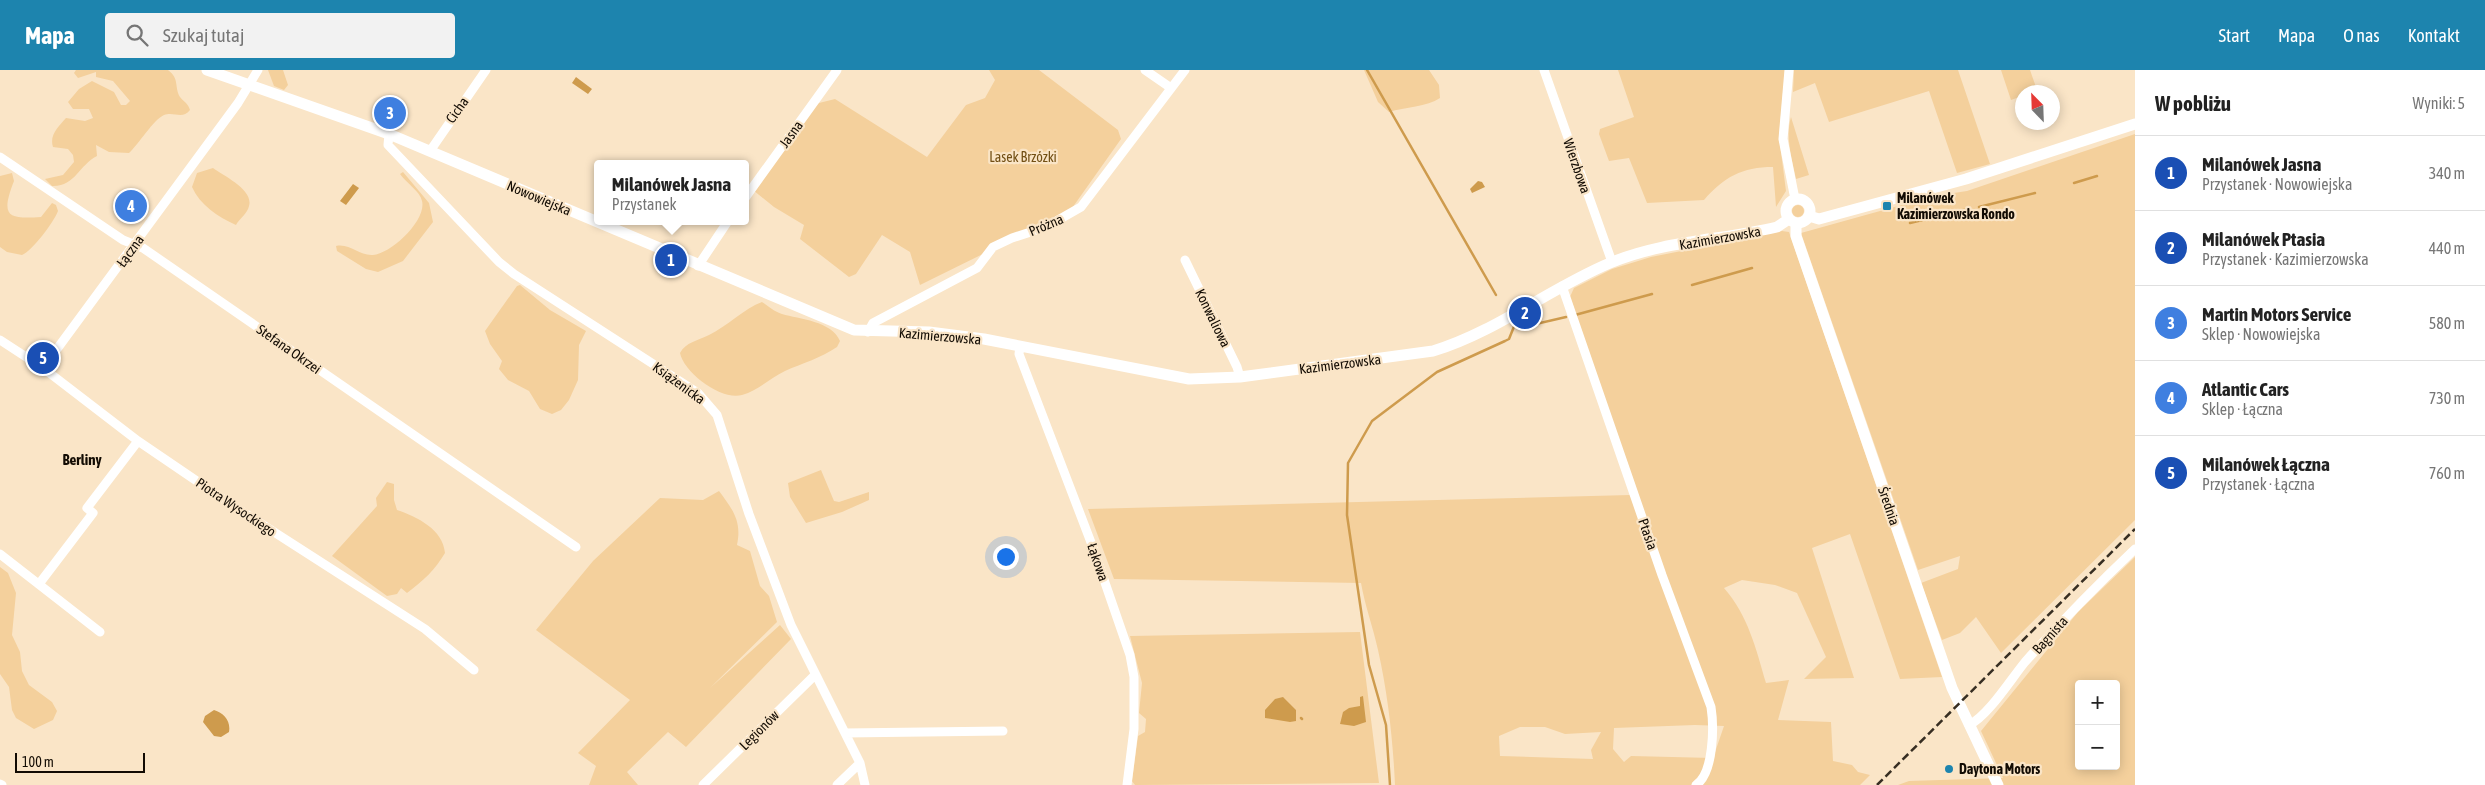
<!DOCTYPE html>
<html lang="pl">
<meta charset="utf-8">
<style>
:root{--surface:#fff;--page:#f2f2f2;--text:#222;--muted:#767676;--line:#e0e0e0;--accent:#1d84ae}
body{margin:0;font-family:"Asap Condensed",sans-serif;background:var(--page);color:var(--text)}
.controls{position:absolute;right:15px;bottom:15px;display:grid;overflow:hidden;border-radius:5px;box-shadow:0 2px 12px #0003}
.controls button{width:45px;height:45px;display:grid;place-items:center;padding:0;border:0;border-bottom:1px solid var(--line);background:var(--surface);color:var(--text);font:25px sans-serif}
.compass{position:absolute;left:2015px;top:15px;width:45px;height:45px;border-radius:50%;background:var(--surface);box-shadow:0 2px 12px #0003;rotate:337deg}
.scale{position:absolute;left:15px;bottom:12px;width:130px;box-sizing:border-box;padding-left:5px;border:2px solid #120b03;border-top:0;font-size:14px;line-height:18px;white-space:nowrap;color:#120b03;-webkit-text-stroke:4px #fae5c7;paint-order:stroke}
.you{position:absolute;left:1005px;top:486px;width:18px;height:18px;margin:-12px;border:4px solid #fff;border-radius:50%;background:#1a73e8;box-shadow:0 0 0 8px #1a73e833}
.badge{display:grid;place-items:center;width:32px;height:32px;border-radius:50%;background:var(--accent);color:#fff;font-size:16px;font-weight:700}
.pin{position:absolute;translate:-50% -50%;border:2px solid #fff;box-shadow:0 1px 5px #0006}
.popup{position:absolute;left:594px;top:90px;width:155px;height:65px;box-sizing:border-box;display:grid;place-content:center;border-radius:5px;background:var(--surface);filter:drop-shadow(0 1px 4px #0005);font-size:16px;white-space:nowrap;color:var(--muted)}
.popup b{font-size:19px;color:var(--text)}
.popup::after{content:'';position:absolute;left:50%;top:100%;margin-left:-10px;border:10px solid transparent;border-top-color:var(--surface)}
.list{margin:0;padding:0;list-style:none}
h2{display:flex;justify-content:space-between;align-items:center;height:65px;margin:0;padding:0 20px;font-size:21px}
h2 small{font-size:16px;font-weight:400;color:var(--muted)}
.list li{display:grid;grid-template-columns:32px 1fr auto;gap:15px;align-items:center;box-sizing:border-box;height:75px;padding:0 20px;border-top:1px solid var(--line)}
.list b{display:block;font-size:19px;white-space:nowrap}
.list p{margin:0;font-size:16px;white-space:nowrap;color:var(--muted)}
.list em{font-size:16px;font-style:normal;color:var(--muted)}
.icon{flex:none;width:28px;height:28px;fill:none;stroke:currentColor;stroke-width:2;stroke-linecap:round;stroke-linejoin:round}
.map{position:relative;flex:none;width:2135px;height:715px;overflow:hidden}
header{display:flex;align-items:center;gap:30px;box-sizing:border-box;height:70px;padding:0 25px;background:var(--accent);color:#fff}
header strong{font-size:24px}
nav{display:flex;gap:28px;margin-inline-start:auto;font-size:18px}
.search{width:350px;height:45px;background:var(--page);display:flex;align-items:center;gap:12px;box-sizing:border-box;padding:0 18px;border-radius:5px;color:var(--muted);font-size:19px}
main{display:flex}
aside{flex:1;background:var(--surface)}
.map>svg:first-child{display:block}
.green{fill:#f4d09c;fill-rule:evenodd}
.water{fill:#ce9b4d}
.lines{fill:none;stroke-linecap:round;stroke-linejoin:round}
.stream{stroke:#ce9b4d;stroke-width:2.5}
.minor{stroke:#fff;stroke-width:9}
.tertiary{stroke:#fff;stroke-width:11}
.rail{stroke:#372e22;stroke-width:2.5;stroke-dasharray:8 4;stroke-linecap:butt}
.poi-dot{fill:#1d84ae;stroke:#fae5c7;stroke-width:2}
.labels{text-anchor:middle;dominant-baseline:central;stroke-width:4.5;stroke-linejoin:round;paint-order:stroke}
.street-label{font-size:14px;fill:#120b03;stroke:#fae5c7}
.park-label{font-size:14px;fill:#724f14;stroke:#fae5c7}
.poi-label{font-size:14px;font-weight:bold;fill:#120b03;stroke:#fae5c7;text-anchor:start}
.neighbourhood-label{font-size:15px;font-weight:bold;fill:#120b03;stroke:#fae5c7}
</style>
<header>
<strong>Mapa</strong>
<div class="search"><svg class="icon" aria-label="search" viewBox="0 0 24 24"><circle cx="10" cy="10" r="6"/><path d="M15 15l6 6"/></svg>Szukaj tutaj</div>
<nav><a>Start</a><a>Mapa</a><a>O nas</a><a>Kontakt</a></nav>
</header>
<main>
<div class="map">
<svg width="2135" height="715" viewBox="0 0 2135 715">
<rect width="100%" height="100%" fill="#fae5c7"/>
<path class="green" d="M76,0h92c12,9 6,17 12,27 4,5 8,6 10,13 -8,10 -16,1 -26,5 -11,5 -25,29 -35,38l-20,-1 -13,-7 1,11c-18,9 -22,31 -45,30l-7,-7 18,-4 11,-13 -1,-7 -5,-6 -15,-2c-4,-12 6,-21 13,-29l19,3 8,-3 -4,-9h-16l-5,-7 11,-13 13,-8 22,11 7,13h5l4,-4 -17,-20 -17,-4v-5l-18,6 -4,-5z
M268,0h15l5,15 -4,5 -10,-4z
M989,0h50l79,60 3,9 -51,72 -150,74 -10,-33 -28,-17 -26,39 -7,3 -49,-38 4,-14 -30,-18 -21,-17 62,-86 20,-5 92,58 39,-52 19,-7 10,-18z
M1364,0h65l10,15 1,13c-13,9 -35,9 -51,14l-11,-10z
M1618,0h167l-6,67 7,54 -10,16 -3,-40c-31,0 -49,10 -69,33l-57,3 -18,-45 -20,3 -10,-27 1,-5 34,-12z
M1794,0h164l32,94 -33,9 -28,-82 -100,31 -14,-39 -22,9z
M2001,0h29l7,20 -15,2v4l-11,4z
M1791,47l18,58 -13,4c-4,-20 -11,-42 -5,-62z
M2135,64v386l-134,133 -25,-36 -16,16 -18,7 -21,-57 37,-14 2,-13 -42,14 -117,-337 133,-37 33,-5z
M213,98c11,8 41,22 36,38 -1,7 -10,13 -13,19 -18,-8 -36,-20 -44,-38l5,-14z
M403,102l26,31 4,19 -30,39 -25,11 -12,-3 -29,-18 -1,-5c14,-3 23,10 37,9 18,-1 54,-35 49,-54 -2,-10 -16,-18 -22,-27z
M12,103l2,8c-14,36 -6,38 27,36l11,-14 4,2 2,6c-4,11 -26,40 -36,44l-15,-3 -7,-5v-71z
M1792 141a6 6 0 1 1 12 0a6 6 0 1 1-12 0Z
M1782,161l7,1 153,445 -42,2 -50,-145 -38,14 42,130 -50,1 22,-22 -29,-64 -22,-8 -33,-5 -18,8c24,27 32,61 42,95l23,-3 -11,40 53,2 2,39 19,4 6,7 12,3 -10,10h-465c-2,-44 -7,-91 -17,-135 -5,-23 -13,-44 -17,-67l-247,-4 -26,-70 542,-14 -61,-196 5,-11 38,-19 39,-12zM1695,655l29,1 -11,32 -82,-2 -7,6 -11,-13 1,-21zM1520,657h25l20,7 36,-2 -10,18 2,9 -93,-3 -1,-20z
M520,215l30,25 36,21 -7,14 -1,35 -9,20 -8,10 -9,4 -12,-5 -11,-18 -21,-11 -9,-11 3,-8 -12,-17 -5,-13 32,-45z
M762,232c6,4 13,10 20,12 17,5 50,7 58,27l-3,6c-16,11 -34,16 -52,24 -15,7 -26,19 -43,24 -20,6 -58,-22 -62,-42 6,-11 17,-12 29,-18 17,-8 36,-27 53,-33z
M821,400l13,31 5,1 30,-10v8l-27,12 -36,11 -16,-26 -2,-14z
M387,412l7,2v16l3,10c20,7 46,19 48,43 -10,17 -22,28 -38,40l-6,-5 -4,6 -10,2 -55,-40 45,-50 -1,-8z
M719,421c14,19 23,30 18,54l13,6 10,35 9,10 8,26 -67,66 70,-63 11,14 -105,108 -18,-15 -41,40 11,13h-49l7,-19 -18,-13 52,-53 -94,-70 57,-69 67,-63 43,2z
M2135,487v228h-237l11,-4 94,-3 -22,-47 97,-119zM2079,614h37v82h-37z
M0,497l8,6 8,20 -4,42 8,17 2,19 7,14 23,17 5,9 -4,9 -19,9 -18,-11 -4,-8 -3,-23 -9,-13z
M1360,562l19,151 -244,2 -3,-4 6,-45 7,-4 1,-13 -7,-6 3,-30 -12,-47z"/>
<path class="water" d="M576,7l16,12 -4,5 -16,-11z
M1478,111l4,1 3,5 -13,6 -2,-4z
M353,114l6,4 -13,17 -6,-4z
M1363,626l3,26 -12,4 -14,-2 3,-12 6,-4 11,-2v-9z
M1283,627l13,13v11l-6,1 -25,-4v-8l10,-11z
M214,640c10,3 17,11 15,22l-8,5 -7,-1 -11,-14 2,-6z"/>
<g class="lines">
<path class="stream" d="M1367,0l129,225
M2074,113l23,-7
M1979,137l56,-14
M1910,153l58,-14
M1692,215l60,-17
M1575,245l77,-21
M1515,254l8,3 43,-10
M1301,648l1,1
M1390,715l-4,-60 -17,-60 -22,-150 1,-52 24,-42 65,-49 68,-31 4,-2 6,-15 -2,-3"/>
<path class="minor" d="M1145,0l26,18
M1544,0l68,192
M1789,0l-6,69 12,60
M389,64l-1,11 111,117 15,12 184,119 19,22 32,99 42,111 69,138 5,22
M430,81l56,-81
M0,87l123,83 20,8 433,299
M745,128l92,-128
M1185,190l52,107 3,10
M698,196l30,-45
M1562,216l100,289 49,132c3,19 3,66 -15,78
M868,262l5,-9 104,-55 16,-21 19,-9 34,-11 35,-20 104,-137
M0,270l43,28 95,73 94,64 193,124 49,41
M1020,276l-1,8 73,191 38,110 4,22v52l-7,56
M43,298l195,-265 20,-33
M0,484l100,78
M39,514l54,-71 -6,-5 51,-67
M1969,655c19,-9 42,-46 56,-63 35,-39 72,-77 110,-113
M845,663l158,-2
M0,714l2,1
M703,715l112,-110
M837,715l23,-22"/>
<path class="tertiary" d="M207,0l182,64 465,196 75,2 55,7 205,40 51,-2 193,-26c63,-19 117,-63 177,-88 52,-22 112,-23 167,-36l12,-8
M1786 141a12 12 0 1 1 24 0a12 12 0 1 1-24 0Z
M1809,146l10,3 147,-40 169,-55
M1796,153v13l156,452 46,97"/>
<path class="rail" d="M1877,715l258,-256"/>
</g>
<g class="poi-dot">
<rect x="1882" y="131" width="10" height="10" rx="2.5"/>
<circle cx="1949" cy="699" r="5"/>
</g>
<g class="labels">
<g class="street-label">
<text transform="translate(457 40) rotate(-55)">Cicha</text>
<text transform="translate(791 64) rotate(-54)">Jasna</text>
<text transform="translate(1577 96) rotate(71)">Wierzbowa</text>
<text transform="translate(539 128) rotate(23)">Nowowiejska</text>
<text transform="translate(1046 155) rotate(-23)">Próżna</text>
<text transform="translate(1720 168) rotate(-10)">Kazimierzowska</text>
<text transform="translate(130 181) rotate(-54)">Łączna</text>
<text transform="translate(1213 248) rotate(64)">Konwaliowa</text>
<text transform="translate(940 266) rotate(5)">Kazimierzowska</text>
<text transform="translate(289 279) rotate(35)">Stefana Okrzei</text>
<text transform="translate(1340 294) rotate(-7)">Kazimierzowska</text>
<text transform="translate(679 313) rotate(36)">Książenicka</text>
<text transform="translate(1889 436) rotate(71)">Średnia</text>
<text transform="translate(236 437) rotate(34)">Piotra Wysockiego</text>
<text transform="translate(1648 464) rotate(71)">Ptasia</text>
<text transform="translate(1098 492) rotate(71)">Łąkowa</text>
<text transform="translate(2050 565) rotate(-48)">Bagnista</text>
<text transform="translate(759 660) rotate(-45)">Legionów</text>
</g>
<g class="park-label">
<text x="1023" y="87">Lasek Brzózki</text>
</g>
<g class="poi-label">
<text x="1897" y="128">Milanówek<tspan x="1897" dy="16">Kazimierzowska Rondo</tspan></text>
<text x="1959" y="699">Daytona Motors</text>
</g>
<g class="neighbourhood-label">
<text x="82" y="389">Berliny</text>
</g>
</g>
</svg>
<div class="controls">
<button>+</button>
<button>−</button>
</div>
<svg class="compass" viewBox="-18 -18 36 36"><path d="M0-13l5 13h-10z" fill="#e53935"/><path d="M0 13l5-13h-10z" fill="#767676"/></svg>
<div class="scale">100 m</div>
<div class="you"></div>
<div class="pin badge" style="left:671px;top:190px;background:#1a4fb4">1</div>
<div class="popup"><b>Milanówek Jasna</b>Przystanek</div>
<div class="pin badge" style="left:1525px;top:243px;background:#1a4fb4">2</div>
<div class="pin badge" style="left:390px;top:43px;background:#3f7fe0">3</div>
<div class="pin badge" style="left:131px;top:136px;background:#3f7fe0">4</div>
<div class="pin badge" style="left:43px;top:288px;background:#1a4fb4">5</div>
</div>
<aside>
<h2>W pobliżu<small>Wyniki: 5</small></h2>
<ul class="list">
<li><span class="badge" style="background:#1a4fb4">1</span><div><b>Milanówek Jasna</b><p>Przystanek · Nowowiejska</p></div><em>340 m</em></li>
<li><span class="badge" style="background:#1a4fb4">2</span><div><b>Milanówek Ptasia</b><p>Przystanek · Kazimierzowska</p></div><em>440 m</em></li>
<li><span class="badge" style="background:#3f7fe0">3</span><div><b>Martin Motors Service</b><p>Sklep · Nowowiejska</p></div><em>580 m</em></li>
<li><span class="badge" style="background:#3f7fe0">4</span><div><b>Atlantic Cars</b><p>Sklep · Łączna</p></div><em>730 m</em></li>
<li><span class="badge" style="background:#1a4fb4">5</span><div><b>Milanówek Łączna</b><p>Przystanek · Łączna</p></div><em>760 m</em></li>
</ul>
</aside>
</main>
